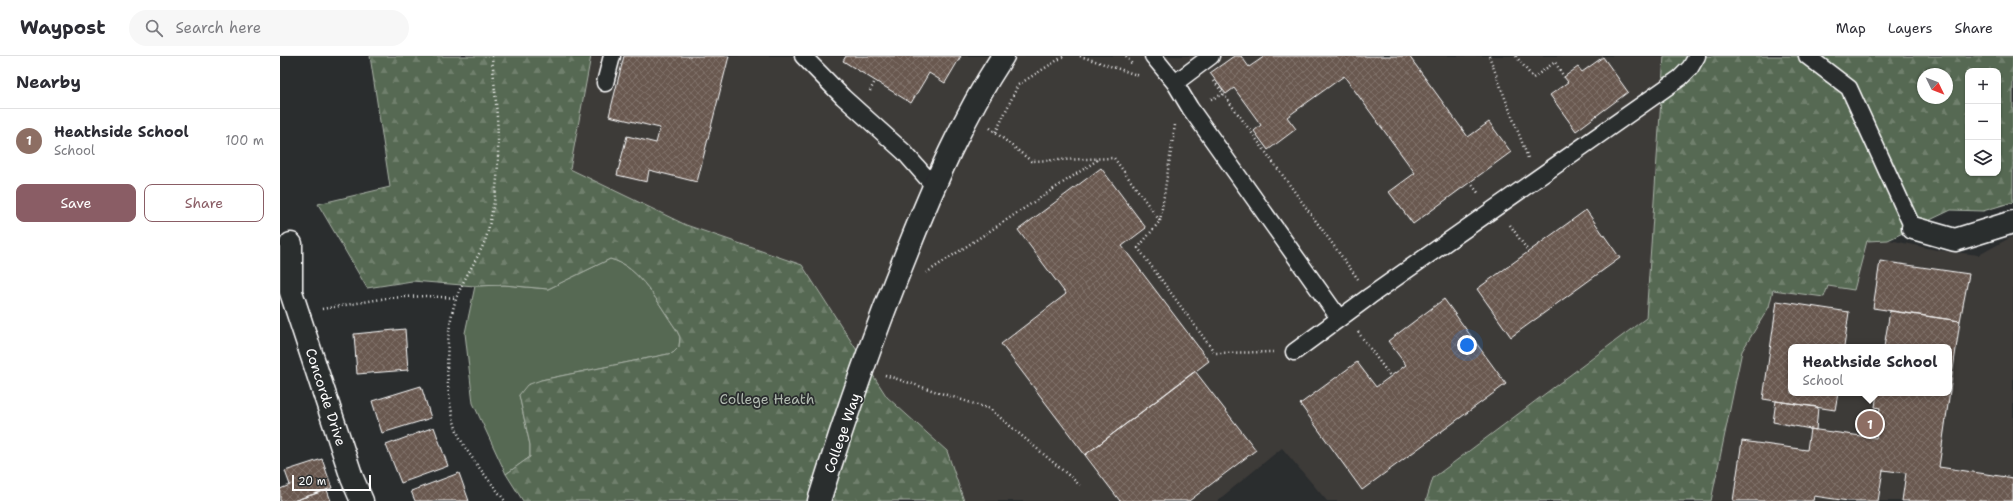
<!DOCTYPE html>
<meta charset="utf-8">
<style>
:root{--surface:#fff;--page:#f7f7f7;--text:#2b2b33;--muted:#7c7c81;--line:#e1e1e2;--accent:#8a5d65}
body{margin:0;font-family:"Shantell Sans",sans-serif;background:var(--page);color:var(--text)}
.controls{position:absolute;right:12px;top:12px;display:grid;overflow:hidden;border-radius:8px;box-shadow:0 1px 3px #0004}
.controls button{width:36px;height:36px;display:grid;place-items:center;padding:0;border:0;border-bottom:1px solid var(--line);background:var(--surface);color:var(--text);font:20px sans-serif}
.compass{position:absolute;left:1637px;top:12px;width:36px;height:36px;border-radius:50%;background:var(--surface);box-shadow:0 1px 3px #0004;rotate:133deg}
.scale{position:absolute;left:12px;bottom:10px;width:79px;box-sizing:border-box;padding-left:4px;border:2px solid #fff;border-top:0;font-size:11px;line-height:14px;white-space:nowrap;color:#fff;-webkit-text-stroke:3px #2a2d2e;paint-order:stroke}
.you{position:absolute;left:1187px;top:289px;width:14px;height:14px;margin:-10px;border:3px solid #fff;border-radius:50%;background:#1a73e8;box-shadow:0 0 0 6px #1a73e833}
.badge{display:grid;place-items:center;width:26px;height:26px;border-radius:50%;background:var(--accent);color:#fff;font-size:13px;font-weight:700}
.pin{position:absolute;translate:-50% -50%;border:2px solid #fff;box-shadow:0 1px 4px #0006}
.popup{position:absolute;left:1508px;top:288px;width:164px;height:52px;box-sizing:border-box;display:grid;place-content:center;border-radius:8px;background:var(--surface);filter:drop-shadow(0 1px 3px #0005);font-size:13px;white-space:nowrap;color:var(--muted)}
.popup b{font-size:15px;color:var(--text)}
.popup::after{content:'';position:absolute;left:50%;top:100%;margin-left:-8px;border:8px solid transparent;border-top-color:var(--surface)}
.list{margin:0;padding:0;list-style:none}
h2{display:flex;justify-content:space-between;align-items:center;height:52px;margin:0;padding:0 16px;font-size:17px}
h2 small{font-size:13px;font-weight:400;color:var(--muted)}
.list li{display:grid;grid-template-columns:26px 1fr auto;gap:12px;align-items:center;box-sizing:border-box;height:64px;padding:0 16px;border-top:1px solid var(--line)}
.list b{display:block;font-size:15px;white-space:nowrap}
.list p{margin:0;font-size:13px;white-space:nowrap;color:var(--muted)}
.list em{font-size:13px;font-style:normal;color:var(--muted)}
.actions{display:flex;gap:8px;padding:12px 16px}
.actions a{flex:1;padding:9px 0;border:1px solid var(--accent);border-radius:8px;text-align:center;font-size:14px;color:var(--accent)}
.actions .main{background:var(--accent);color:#fff}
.icon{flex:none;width:22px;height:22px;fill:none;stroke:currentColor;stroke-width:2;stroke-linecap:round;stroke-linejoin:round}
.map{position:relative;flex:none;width:1733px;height:445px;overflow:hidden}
header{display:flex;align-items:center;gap:24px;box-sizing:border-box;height:56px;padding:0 20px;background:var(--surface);border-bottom:1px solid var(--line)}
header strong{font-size:19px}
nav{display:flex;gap:22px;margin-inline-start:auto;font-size:14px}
.search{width:280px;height:36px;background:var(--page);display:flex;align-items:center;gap:10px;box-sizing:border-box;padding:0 14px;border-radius:22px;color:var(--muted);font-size:15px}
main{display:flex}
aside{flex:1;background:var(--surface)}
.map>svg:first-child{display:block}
.built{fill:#3d3a38;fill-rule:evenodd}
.green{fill:#576953;stroke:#abb4a9}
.forest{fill:url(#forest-firs);stroke:#abb4a9;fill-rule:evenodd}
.building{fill:url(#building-cross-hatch);stroke:#fff}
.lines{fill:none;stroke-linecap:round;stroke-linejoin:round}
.lane-casing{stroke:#fff;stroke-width:19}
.street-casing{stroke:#fff;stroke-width:25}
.path{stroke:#fff;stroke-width:2.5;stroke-dasharray:1 3;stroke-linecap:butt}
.lane{stroke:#2a2d2e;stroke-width:16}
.street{stroke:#2a2d2e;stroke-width:22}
.labels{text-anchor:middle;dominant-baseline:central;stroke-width:3.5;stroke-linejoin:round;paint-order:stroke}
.street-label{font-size:14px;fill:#fff;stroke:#2a2d2e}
.park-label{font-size:14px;fill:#b3bcb2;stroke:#2a2d2e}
</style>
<header>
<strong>Waypost</strong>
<div class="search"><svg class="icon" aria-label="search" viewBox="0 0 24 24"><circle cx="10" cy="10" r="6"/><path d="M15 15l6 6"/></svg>Search here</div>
<nav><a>Map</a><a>Layers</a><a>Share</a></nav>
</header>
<main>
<aside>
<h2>Nearby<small></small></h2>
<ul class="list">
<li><span class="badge" style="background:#8d6e63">1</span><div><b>Heathside School</b><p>School</p></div><em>100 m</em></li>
</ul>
<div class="actions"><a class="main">Save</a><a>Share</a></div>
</aside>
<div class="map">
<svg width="1733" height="445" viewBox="0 0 1733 445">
<defs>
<pattern id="forest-firs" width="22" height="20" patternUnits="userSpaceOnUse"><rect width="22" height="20" fill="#576953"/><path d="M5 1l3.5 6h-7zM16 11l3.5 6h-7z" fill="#70806d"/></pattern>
<pattern id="building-cross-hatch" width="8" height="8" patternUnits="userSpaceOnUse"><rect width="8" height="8" fill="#695950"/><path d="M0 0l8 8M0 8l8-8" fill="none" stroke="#80726a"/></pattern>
</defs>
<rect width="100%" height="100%" fill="#2a2d2e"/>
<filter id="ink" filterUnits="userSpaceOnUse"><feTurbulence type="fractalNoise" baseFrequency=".025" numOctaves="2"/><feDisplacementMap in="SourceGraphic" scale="8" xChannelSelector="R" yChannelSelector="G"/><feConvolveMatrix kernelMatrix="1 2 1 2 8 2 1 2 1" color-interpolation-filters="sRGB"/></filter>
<g filter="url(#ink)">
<path class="built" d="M311,0h1073l-18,262 -213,160 -7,23h-99l-45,-53 -65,53h-253l-17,-50 -60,-54 -85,-132 -116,-40 -117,-56z
M1733,180v265h-302l31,-151 27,-43 4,-17 51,7 3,-11 40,-45 18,-2 52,11 42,5zM1511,291h158v46h-158z"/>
<path class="green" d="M330,203c30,7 49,46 66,70l4,8 -1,10 -6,6 -132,27 -22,15 11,50v12l-24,17 -33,-71 -8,-70 10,-47 29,-1 44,4z"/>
<path class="forest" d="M90,0h221l-21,113 116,56 116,40 85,132 60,54 17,50h-441l-17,-27 24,-17v-12l-11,-50 8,-10 14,-5 132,-27 6,-6 1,-10 -4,-8c-17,-24 -36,-63 -66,-70l-62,30 -44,-4 -29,1 -63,-5 -45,7 -49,-84 72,-17z
M1384,0h349v146l-30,9 -32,-1 -63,30 -21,1 -13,49 -26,-4 -4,11 -51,-7 -4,17 -27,44 -31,150h-285l7,-23 213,-160zM1688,15h30v102h-30zM1643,18h24v24h-24z"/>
<path class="building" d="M344,0h105l-32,126 -48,-12 -2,12 -30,-7 10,-39 29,7 4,-15 -51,-12z
M566,0h115l-16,27 -16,-10 -18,30 -68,-42z
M954,0h7l8,11 16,-11h144l59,81 21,-15 22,30 -98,72 -24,-32 26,-19 -71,-97 -57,41 9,12 -28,21 -14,-19 7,-6 -27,-37 -8,6 -16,-21z
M1323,1l25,35 -52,39 -26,-36 18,-13 -4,-5 14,-10 4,5z
M821,112l45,60 -24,18 87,115 -124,94 -84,-111 65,-50 -48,-64z
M1306,154l34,48 -109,79 -34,-48z
M1600,205l89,13 -9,47 -87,-13z
M1164,243l62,85 -144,106 -62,-86 57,-42 19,25 30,-22 -18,-24z
M1497,245l72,11 -5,35h-53v46h47l-3,17 -72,-11z
M1610,255l70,10 -21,146 74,11v23h-111l4,-28 -23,-3 -5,31h-30l-34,-5 -1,5h-80l9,-60 65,9 3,-21 66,9 4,-30 -5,-1 2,-14h72v-46h-65z
M125,273l3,41 -51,4 -3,-40z
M915,315l61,79 -67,51h-69l-35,-46z
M141,330l10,32 -49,15 -10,-32z
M1496,345l42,6 -2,23 -43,-8z
M154,371l14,39 -47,17 -15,-38z
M42,403l10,29 -39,13h-13v-12l10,-4 -5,-14z
M179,417l10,28h-54l-4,-10z
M47,434l4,11h-38z"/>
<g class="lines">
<defs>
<path id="lane" d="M523,0l40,41 61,55 29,33
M873,0l22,27 15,25 149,210
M1527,0l42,32 64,140
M325,27l7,-27
M895,27l36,-27
M1014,296l76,-56 310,-218 10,-10 7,-12"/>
<path id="street" d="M1633,172l42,12 58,-18
M11,188v48l61,186 10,23
M539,445c26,-84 55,-168 88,-249 27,-68 56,-135 96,-196"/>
</defs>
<use href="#lane" class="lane-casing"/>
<use href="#street" class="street-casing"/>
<path class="path" d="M212,0c4,50 11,101 1,151 -3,11 -4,25 -9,36 -7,17 -19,33 -26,51 -15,35 -15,114 4,148 12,21 29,40 43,59
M800,0l60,20
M846,0l6,8
M1209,0l39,102
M1236,0l17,22 22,-16 9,15
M934,25l144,198
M590,35l5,-10
M931,43l13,-5
M710,72l41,33 83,-3 46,63 -22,27 77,105 58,-1
M716,76l22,-47 46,-29
M1190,126l9,12
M880,165l15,-96
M1230,169l18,26
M646,217l173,-114
M42,253l65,-11 39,-2 30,2
M1078,276l32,44
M605,319l105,34 90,76"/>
<use href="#lane" class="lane"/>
<use href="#street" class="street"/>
</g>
</g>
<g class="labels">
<g class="street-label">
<text transform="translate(46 341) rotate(72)">Concorde Drive</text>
<text transform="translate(562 377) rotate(-71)">College Way</text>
</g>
<g class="park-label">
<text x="487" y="343">College Heath</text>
</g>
</g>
</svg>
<div class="controls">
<button>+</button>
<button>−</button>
<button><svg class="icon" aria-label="layers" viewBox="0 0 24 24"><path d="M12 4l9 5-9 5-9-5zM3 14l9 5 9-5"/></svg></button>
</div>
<svg class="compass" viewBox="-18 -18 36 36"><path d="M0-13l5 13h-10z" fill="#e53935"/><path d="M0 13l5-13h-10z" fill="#7c7c81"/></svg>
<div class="scale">20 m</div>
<div class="you"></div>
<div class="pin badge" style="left:1590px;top:368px;background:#8d6e63">1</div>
<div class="popup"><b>Heathside School</b>School</div>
</div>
</main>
